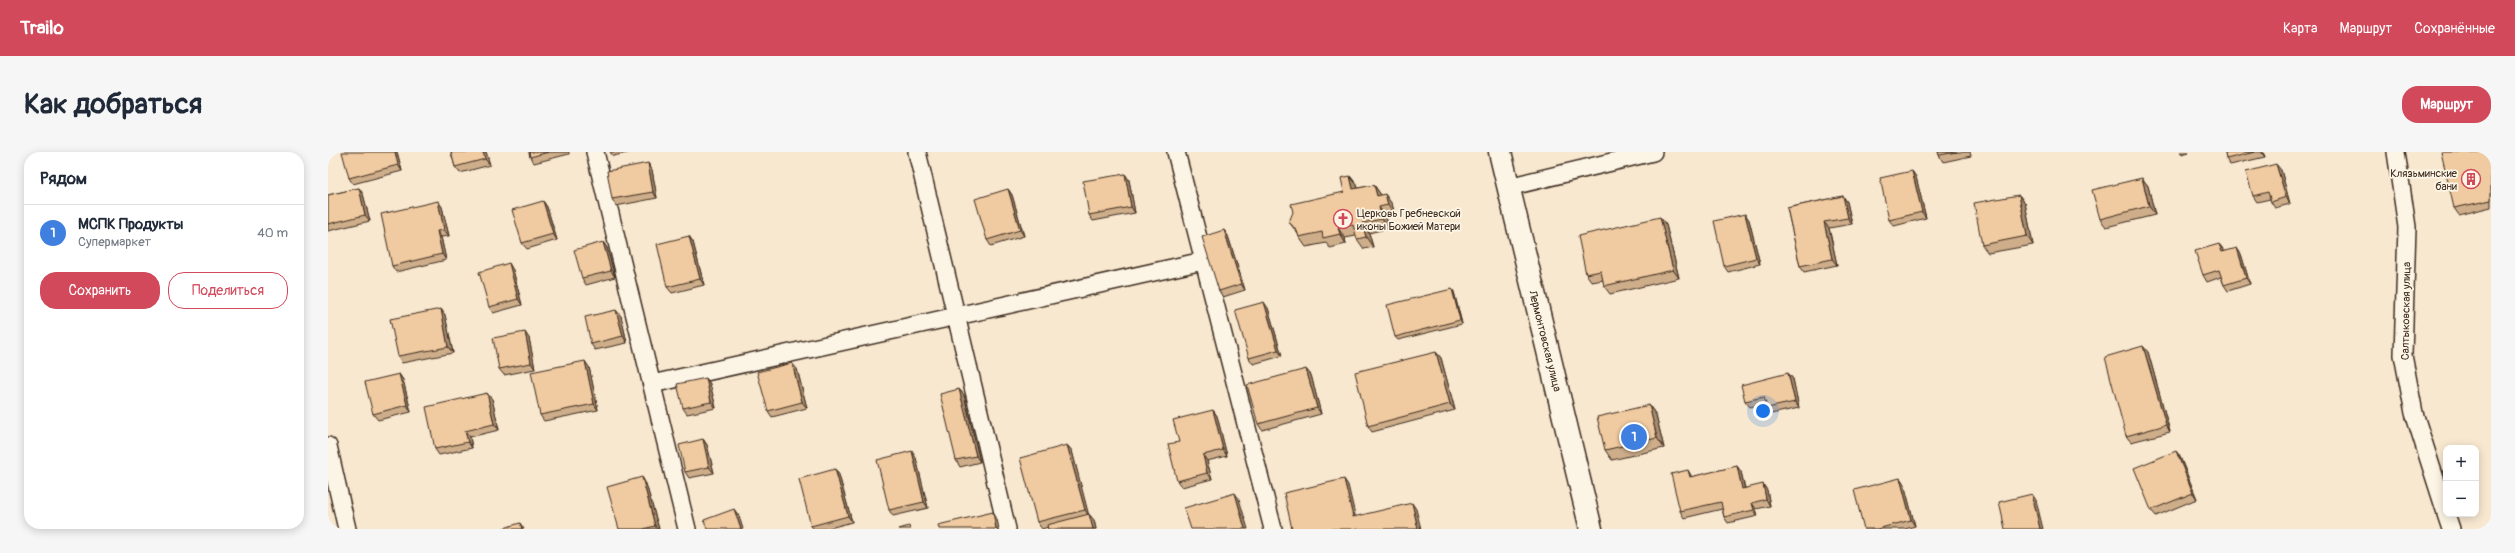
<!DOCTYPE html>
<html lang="ru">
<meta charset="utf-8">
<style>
:root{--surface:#fff;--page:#f6f6f7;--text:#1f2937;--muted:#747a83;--line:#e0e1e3;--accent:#d1495b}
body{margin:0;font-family:Pangolin,sans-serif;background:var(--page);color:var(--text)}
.controls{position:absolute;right:12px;bottom:12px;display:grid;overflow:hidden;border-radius:8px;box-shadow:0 2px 10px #0003}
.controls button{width:36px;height:36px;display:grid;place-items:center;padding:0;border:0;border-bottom:1px solid var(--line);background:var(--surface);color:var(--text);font:20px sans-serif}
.you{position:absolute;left:1435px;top:259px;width:14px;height:14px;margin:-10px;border:3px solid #fff;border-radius:50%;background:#1a73e8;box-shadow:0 0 0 6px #1a73e833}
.badge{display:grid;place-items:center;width:26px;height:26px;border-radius:50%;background:var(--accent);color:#fff;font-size:13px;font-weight:700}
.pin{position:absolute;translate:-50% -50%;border:2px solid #fff;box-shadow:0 1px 4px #0006}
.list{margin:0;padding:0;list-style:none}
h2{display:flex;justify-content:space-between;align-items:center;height:52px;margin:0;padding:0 16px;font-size:17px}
h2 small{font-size:13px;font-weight:400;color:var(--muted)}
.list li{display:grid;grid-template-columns:26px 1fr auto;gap:12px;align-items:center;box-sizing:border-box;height:56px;padding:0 16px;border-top:1px solid var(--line)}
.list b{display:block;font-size:15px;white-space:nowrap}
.list p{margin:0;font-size:13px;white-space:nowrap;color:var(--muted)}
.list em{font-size:13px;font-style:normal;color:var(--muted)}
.actions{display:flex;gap:8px;padding:12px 16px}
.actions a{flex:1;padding:9px 0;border:1px solid var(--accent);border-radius:16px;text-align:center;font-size:14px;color:var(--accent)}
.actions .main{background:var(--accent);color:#fff}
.map{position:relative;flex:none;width:2163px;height:377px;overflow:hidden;border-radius:16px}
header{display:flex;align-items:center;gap:24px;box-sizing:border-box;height:56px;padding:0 20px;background:var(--accent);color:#fff}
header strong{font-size:19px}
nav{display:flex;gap:22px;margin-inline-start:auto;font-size:14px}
.intro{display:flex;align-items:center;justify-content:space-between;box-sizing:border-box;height:96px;padding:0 24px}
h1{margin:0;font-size:28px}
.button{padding:10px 18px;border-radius:16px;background:var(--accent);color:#fff;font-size:14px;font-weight:700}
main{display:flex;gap:24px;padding:0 24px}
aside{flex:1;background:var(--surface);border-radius:16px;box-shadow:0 2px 10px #0003}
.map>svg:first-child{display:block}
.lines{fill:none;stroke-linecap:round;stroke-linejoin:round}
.street-casing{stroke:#3b2a1e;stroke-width:20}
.secondary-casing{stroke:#3b2a1e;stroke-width:25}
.street{stroke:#fcf5e5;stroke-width:17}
.secondary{stroke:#fcf5e5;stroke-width:22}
.wall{fill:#ceae8a;stroke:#3b2a1e}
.shaded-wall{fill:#a88d70;stroke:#3b2a1e}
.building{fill:#f0caa0;stroke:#3b2a1e}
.labels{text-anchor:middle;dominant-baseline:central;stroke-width:3.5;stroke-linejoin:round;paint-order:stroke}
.poi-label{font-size:11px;fill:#3b2a1e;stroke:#fcf5e5;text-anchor:end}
.street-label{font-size:11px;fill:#3b2a1e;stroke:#fcf5e5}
</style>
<header>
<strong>Trailo</strong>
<nav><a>Карта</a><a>Маршрут</a><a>Сохранённые</a></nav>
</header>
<div class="intro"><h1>Как добраться</h1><a class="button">Маршрут</a></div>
<main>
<aside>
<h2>Рядом<small></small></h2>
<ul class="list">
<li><span class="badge" style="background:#3f7fe0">1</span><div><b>МСПК Продукты</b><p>Супермаркет</p></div><em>40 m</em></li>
</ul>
<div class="actions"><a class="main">Сохранить</a><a>Поделиться</a></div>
</aside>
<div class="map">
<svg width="2163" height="377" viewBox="0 0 2163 377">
<rect width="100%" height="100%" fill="#f8e8d0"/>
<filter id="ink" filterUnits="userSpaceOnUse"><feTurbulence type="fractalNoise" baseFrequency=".025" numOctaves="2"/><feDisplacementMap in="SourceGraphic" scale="8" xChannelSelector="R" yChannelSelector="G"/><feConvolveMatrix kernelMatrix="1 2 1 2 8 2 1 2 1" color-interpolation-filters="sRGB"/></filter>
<g filter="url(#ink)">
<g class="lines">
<defs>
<path id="street" d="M267,0l92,377
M589,0l90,377
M848,0l97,377
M2068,0l11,75 -4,128 11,58 32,100
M1180,35l145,-35
M324,232l551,-123
M0,294l19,83
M2118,362l5,15"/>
<path id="secondary" d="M1172,0l91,377"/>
</defs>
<use href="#street" class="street-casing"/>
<use href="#secondary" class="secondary-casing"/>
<use href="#street" class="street"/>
<use href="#secondary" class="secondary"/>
</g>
<path class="wall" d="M69,0l5,19 -49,13 -4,-6z
M123,0h35l4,13 -30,8 -5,-6z
M201,0h40v2l-35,9 -4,-6z
M282,0h22l-19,4z
M1610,0h32l1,4 -28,6 -4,-7z
M1852,0h9l-7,2z
M1897,0h38l2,5 -35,8 -4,-6z
M2163,0v55l-32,8 -5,-7z
M320,11l4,7 5,28 -41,8 -4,-7z
M1953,18l9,34 -15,4 -4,-6 -1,-3 -13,3 -4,-6z
M1584,19l4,6 10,41 -32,8 -5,-6z
M797,22l4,6 6,33 -42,8 -4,-6z
M1022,24l7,9 1,3 16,-3 7,10 11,9 3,11 -9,2 3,11 -20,5 4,14 -9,2 -7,-10 -1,-3 -11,2 1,6 -16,4 -4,-5 -20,4 -7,-10 -1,-3 -9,-12 55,-30z
M1814,26l6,8 7,29 -49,12 -6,-8z
M31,36l4,6 7,27 -42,10v-36z
M680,37l4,6 12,41 -33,10 -4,-6z
M1691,43l6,8 8,42 -45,8 -6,-8z
M1515,44l4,6 5,22 -23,4 8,37 -33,7 -4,-6 -13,-58z
M110,49l4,6 7,29 -8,1 5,23 -50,12 -4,-6z
M215,49l4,6 10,33 -30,9 -5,-6z
M1417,62l4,6 11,44 -32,8 -4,-6z
M1332,65l6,8 13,53 -69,16 -6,-8 -1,-6 -11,2 -6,-8z
M896,78l4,6 17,54 -22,7 -4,-6z
M361,84l4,6 11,43 -32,8 -5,-6z
M275,90l4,6 8,29 -29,8 -4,-7z
M1891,92l5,7 17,3 9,30 -22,7 -4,-6 -3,-8 -14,5 -4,-7z
M185,118l9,35 -29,8 -4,-6z
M1124,137l2,3 8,32 -64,16 -3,-3z
M940,156l14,48 -29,8 -4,-6z
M113,157l4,6 8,38 -51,10 -4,-7z
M293,164l6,27 -32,7 -4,-6z
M201,186l6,31 -31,6 -5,-6z
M1108,200l5,6 14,52 -83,22 -4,-6z
M1820,200l22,80 -39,10 -5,-6z
M261,215l9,43 -54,11 -4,-6z
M469,217l10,39 -35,9 -4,-6z
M1460,221l5,6 6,29 -28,6 -4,-6 -1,-5 -16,4 -5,-6z
M71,222l4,6 8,32 -33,8 -5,-6z
M983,223l10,39 -59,16 -4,-6z
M378,226l4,6 6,24 -29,6 -4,-6z
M631,237l5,6 16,67 -20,5 -4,-7z
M164,247l7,31 -29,7 2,11 -33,7 -4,-6z
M1321,253l7,10 8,33 -52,12 -7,-10z
M885,258l4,6 10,40 -20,5 5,18 -30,8 -5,-6 2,-39z
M375,287l4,6 7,28 -25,5 -4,-6z
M739,293l5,6 16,63 6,6 2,9h-48v-2l-6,2 -5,-7z
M1848,299l4,6 17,42 -41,17 -5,-6z
M588,306l12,50 -35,8 -4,-6z
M1409,314l4,6 4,16 22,2 3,16 -14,3 2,7 -30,7 -4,-6 -2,-8 -38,9 -4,-7 12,-34z
M507,317l4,6 13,47 -26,7h-12l-3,-3z
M314,325l4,7 13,45h-40z
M1572,326l4,6 11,42 -10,3h-41z"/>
<path class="shaded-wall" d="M67,0h2l5,19 -4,-6z
M155,0h3l4,13 -5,-6z
M1933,0h2l2,5z
M320,11l4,7 5,28 -4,-6z
M1948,12l5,6 9,34 -4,-7z
M1584,19l4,6 10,41 -4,-6z
M797,22l4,6 6,33 -4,-6z
M1022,24l7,9 3,14 -7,-10z
M1814,26l6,8 7,29 -6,-9z
M1046,33l7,10 3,11 -7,-10z
M31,36l4,6 7,27 -5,-6z
M680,37l4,6 12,41 -4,-6z
M1057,42l7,10 3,11 -7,-10z
M1691,43l6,8 8,42 -6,-9z
M1515,44l4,6 5,22 -4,-6z
M110,49l4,6 7,29 -5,-6z
M215,49l4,6 10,33 -4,-6z
M1051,55l7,10 3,11 -7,-9z
M1417,62l4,6 11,44 -4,-6z
M1332,65l6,8 13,53 -6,-8z
M1496,70l5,6 8,37 -5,-6z
M1034,71l7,10 4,14 -7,-10z
M1010,76l7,10 1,6 -6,-10z
M896,78l4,6 17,54 -4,-6z
M109,79l4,6 5,23 -4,-6z
M361,84l4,6 11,43 -4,-6z
M275,90l4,6 8,29 -4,-6z
M1891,92l5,6 2,8 -4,-6z
M1909,96l4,6 9,30 -4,-6z
M181,111l4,7 9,35 -4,-6z
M1124,137l2,3 8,32 -2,-4z
M936,150l4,6 14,48 -4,-6z
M113,157l4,6 8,38 -5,-6z
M288,158l5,6 6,27 -4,-7z
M197,180l4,6 6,31 -4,-6z
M1815,194l5,6 22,80 -4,-7z
M1108,200l5,6 14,52 -5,-6z
M257,209l4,6 9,43 -4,-6z
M464,211l5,6 10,39 -5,-6z
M978,217l5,6 10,39 -4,-6z
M1460,221l5,6 6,29 -4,-6z
M71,222l4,6 8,32 -4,-7z
M378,226l4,6 6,24 -5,-6z
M631,237l5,6 16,67 -4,-6z
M159,241l5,6 7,31 -5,-6z
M1321,253l7,10 8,33 -7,-10z
M885,258l4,6 10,40 -4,-6z
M137,279l5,6 2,11 -4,-6z
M375,287l4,6 7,28 -5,-6z
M739,293l5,6 17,65 -4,-6z
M584,299l4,7 12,50 -4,-6z
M1848,299l4,6 17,42 -4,-6z
M875,303l4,6 5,18 -5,-6z
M1409,314l4,6 5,23 -4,-6z
M507,317l4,6 13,47 -4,-6z
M1360,318l4,7h-2z
M314,325l4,7 13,45h-2l-2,-3z
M1572,326l4,6 11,42 -4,-6z
M1016,327l4,6 9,38 -4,-6z
M1435,332l4,6 3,16 -4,-7z
M907,341l4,6 9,30h-3z
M1704,342l4,6 7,29h-3z
M1084,351l4,6 5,20h-3z
M1424,351l4,6 2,7 -4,-6z
M406,357l5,7 4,13h-2z
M665,360l4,7 2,10h-3z
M761,362l5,6 2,9h-3z
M192,371l4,6h-2z"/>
<path class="building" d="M14,0h53l3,13 -49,13z
M123,0h32l2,7 -30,8z
M201,0h20l-19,5z
M1610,0h19l-18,3z
M1897,0h30l-29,7z
M2113,0h50v48l-37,8z
M320,11l5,29 -41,7 -5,-28z
M1948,12l10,33 -15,5 -3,-10 -15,4 -7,-24z
M1584,19l10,41 -33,8 -9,-42z
M797,22l6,33 -42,8 -6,-34z
M1022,24l3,13 21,-4 3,11 8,-2 3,11 -9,2 3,12 -20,4 4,14 -9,2 -4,-14 -15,3 2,6 -17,4 -1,-6 -23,5 -2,-6 -8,-9 4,-10 -2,-8 53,-12 -3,-14z
M1814,26l7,28 -49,13 -8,-29z
M31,36l6,27 -37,9v-29z
M680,37l12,41 -33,10 -12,-41z
M1691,43l8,41 -45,9 -8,-42z
M1515,44l5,22 -24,4 8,37 -32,7 -13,-58z
M110,49l6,29 -7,1 5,23 -50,12 -11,-52z
M215,49l10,33 -31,9 -10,-33z
M1417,62l11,44 -32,8 -10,-45z
M1332,65l13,53 -69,16 -3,-15 -15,3 -8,-38z
M896,78l17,54 -22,7 -17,-54z
M361,84l11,43 -33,8 -10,-43z
M275,90l8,29 -29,7 -8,-28z
M1891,92l3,8 15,-4 9,30 -22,7 -5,-15 -16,5 -8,-24z
M181,111l9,36 -29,8 -10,-35z
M1124,137l8,31 -65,17 -8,-32z
M936,150l14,48 -29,8 -14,-48z
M113,157l7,38 -50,9 -8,-37z
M288,158l7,26 -32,8 -6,-27z
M197,180l6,31 -32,6 -6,-31z
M1815,194l23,79 -40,11 -21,-79z
M1108,200l14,52 -82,22 -13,-54z
M257,209l9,43 -54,11 -9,-43z
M464,211l10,39 -34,9 -11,-39z
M978,217l11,39 -59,16 -11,-39z
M1460,221l7,29 -28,6 -3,-11 -19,4 -4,-16z
M71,222l8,31 -34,9 -8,-32z
M378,226l5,24 -28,6 -6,-24z
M631,237l17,67 -20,4 -16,-66z
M159,241l7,31 -29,7 3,11 -33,7 -9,-42z
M1321,253l8,33 -52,12 -8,-33z
M885,258l10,40 -20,5 4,18 -30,8 -9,-37 11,-2 -6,-22z
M375,287l6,28 -24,5 -6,-27z
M739,293l18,65 -48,12 -17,-64z
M584,299l12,51 -35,8 -12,-50z
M1848,299l17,42 -42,17 -17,-42z
M1409,314l5,23 21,-5 3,15 -14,4 2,7 -30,7 -3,-15 -41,9 -9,-37 17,-4 2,7z
M507,317l13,47 -37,10 -12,-47z
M314,325l13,49 -12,3h-24l-12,-42z
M1572,326l11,42 -34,9h-13l-10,-39z
M1016,327l9,38 59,-14 6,26h-126l-8,-36z
M907,341l10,36h-54l-7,-21z
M1704,342l8,35h-35l-6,-27z
M406,357l7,20h-34l-3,-9z
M665,360l3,17h-57l-1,-4z
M761,362l4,15h-45l-1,-4z
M192,371l2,6h-21z
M581,374l1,3h-11z"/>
</g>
<defs>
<symbol id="building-ring" viewBox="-11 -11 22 22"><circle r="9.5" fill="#fcf5e5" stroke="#d1495b" stroke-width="1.5"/><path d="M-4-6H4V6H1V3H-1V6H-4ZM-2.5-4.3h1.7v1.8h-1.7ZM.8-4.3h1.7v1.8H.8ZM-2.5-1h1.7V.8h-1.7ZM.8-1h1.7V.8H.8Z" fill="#d1495b"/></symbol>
<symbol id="church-ring" viewBox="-11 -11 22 22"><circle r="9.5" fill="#fcf5e5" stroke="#d1495b" stroke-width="1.5"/><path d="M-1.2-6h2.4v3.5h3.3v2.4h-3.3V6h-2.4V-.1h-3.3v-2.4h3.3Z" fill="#d1495b"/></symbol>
</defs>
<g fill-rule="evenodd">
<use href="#building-ring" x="2132" y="16" width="22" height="22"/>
<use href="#church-ring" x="1004" y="56" width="22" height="22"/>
</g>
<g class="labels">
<g class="poi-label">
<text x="2129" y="21">Клязьминские<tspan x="2129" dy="13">бани</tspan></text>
<text x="1029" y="61" text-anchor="start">Церковь Гребневской<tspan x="1029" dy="13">иконы Божией Матери</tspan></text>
</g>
<g class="street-label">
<text transform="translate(2078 159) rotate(-89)">Салтыковская улица</text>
<text transform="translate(1217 189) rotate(76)">Лермонтовская улица</text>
</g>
</g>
</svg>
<div class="controls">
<button>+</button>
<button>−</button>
</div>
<div class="you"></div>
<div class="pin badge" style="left:1306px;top:285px;background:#3f7fe0">1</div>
</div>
</main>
